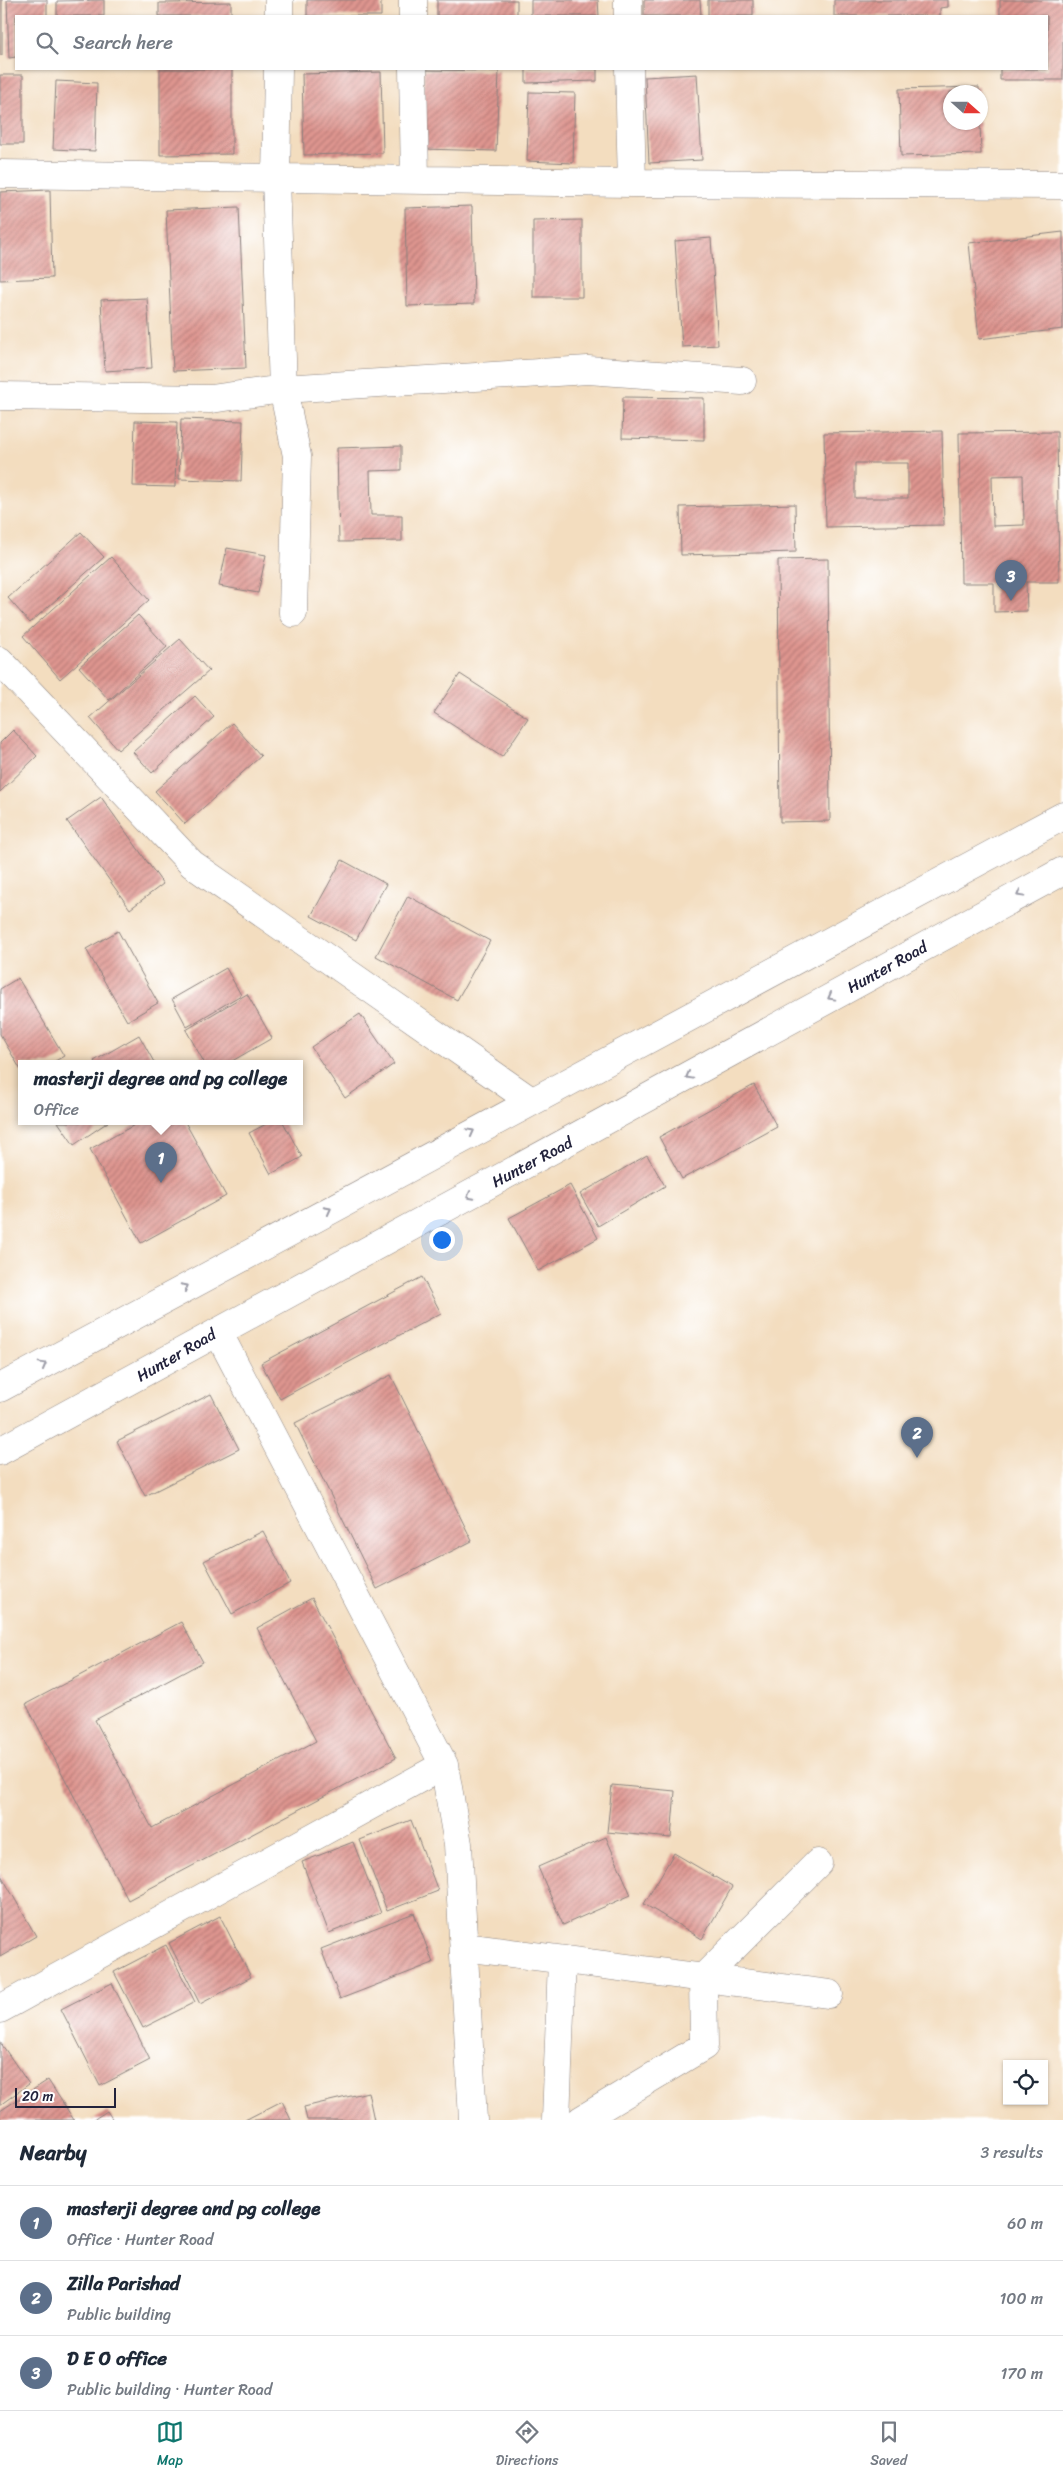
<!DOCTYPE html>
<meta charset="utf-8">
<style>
:root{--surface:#fff;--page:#f2f2f3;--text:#1f2937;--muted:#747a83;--line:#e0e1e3;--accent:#0f766e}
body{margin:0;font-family:Sriracha,sans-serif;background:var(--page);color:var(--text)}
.controls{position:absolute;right:15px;bottom:15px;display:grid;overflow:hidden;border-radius:0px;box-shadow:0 1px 4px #0004}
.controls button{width:45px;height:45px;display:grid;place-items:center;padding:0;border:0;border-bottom:1px solid var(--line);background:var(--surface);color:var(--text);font:25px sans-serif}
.compass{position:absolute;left:943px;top:85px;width:45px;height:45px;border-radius:50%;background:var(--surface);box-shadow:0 1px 4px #0004;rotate:111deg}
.scale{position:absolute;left:15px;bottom:12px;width:101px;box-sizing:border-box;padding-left:5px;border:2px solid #22223b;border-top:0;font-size:14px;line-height:18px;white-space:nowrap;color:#22223b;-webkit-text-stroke:4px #fff;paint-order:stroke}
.you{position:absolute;left:441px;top:1239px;width:18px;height:18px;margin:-12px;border:4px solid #fff;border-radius:50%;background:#1a73e8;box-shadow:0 0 0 8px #1a73e833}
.badge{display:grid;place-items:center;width:32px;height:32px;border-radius:50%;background:var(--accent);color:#fff;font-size:16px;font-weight:700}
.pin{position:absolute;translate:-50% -41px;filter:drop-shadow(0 1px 2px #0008)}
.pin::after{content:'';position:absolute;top:26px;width:18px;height:15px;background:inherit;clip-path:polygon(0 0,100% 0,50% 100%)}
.popup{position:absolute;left:18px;top:1060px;width:285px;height:65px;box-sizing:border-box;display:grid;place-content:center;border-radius:0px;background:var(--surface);filter:drop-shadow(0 1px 4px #0005);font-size:16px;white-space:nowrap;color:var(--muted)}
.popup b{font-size:19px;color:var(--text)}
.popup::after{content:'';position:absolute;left:50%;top:100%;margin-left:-10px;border:10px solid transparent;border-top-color:var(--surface)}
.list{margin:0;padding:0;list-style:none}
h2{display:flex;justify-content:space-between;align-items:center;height:65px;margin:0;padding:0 20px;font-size:21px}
h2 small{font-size:16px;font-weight:400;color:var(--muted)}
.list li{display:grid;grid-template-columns:32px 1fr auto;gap:15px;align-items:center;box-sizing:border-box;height:75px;padding:0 20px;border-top:1px solid var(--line)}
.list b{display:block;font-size:19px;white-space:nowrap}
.list p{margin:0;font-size:16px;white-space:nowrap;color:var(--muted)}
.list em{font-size:16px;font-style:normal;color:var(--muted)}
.icon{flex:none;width:28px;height:28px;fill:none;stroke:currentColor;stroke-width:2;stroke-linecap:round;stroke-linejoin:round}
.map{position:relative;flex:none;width:1063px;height:2120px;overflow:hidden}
.search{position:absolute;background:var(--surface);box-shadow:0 1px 4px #0004;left:15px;right:15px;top:15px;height:55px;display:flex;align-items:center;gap:12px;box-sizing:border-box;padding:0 18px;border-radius:0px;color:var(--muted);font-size:19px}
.sheet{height:290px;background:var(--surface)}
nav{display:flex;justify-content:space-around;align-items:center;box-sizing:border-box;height:70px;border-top:1px solid var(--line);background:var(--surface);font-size:14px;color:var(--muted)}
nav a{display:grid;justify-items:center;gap:2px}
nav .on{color:var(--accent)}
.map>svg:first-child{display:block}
.building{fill:url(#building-hatch);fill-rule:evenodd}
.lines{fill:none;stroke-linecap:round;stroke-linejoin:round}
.minor-casing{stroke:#8a807d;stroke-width:29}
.major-casing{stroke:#8a807d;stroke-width:29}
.minor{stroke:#fff;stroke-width:28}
.major{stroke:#fff;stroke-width:28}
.oneway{stroke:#9c9ca7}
.labels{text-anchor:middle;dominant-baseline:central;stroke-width:4.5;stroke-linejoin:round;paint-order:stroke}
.street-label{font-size:16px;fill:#22223b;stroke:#fff}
</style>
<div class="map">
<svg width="1063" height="2120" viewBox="0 0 1063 2120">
<defs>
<pattern id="building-hatch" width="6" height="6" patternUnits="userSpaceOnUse" patternTransform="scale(1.25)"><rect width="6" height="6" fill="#de958f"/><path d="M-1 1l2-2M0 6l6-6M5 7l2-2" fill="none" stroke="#b47976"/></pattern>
</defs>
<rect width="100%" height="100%" fill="#fff"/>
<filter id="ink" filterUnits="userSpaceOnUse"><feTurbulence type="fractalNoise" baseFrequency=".02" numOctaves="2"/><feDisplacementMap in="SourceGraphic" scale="10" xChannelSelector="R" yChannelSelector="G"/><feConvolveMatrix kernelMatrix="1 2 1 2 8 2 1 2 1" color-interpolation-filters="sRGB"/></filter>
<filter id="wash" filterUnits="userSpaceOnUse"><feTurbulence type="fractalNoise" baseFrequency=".0096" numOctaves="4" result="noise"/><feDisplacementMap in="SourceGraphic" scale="20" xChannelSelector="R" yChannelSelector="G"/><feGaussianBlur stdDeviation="1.12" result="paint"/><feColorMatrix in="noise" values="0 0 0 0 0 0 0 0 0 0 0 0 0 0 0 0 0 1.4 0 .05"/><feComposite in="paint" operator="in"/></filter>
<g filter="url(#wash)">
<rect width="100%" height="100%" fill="#f3ddbf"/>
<g id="blocks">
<path class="building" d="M0,0h2v55h-2z
M7,0h40v16h-31v41l-7,1z
M104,0v16h-47v-15z
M307,0h74v16h-74z
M437,0h80v16h-80z
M531,0h67l1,16h-68z
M644,0h56l1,16h-57z
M708,0h45v16h-45z
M834,0h114v7l-8,1v8h-106z
M1000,0h63v80h-63v-11h47v-53h-47z
M231,2v14h-72v-13z
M160,69h72v85l-72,1z
M526,69h71v12l-71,2z
M424,70l75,1 -3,80 -74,-2z
M381,72l2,81 -79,2 -2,-81z
M697,74l5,86 -53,3 -4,-86z
M0,75h23v69h-23z
M56,81l41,2 -2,68 -42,-2z
M979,87v5h-29v30h30l1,32 -80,2 -2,-67z
M529,92l46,1 -2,70 -46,-2z
M50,190l2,88 -52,2v-88z
M472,206l2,98 -67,2 -2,-98z
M239,207l7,161 -73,3 -7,-161z
M582,220v77h-49v-76z
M1063,232v97l-84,10 -10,-96z
M711,238l7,107 -36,2 -7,-106z
M147,298l5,70 -47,3 -4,-71z
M623,397l81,1v42l-82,-2z
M181,419l62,2 -2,60 -62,-2z
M135,421l42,1 -2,65 -42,-1z
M942,431l2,94 -118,2 -2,-94zM855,463h53v35h-53z
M1057,432l2,150h-33l1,29 -33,1v-29h-33l-2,-150zM1023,475l1,50 -31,1 -1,-50z
M401,446v24l-31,1 1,44h31v26l-63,1 -2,-94z
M795,504l1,48 -115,3 -1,-48z
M81,532l23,25 -74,66 -22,-25z
M227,548l39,7 -8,38 -39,-7z
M111,557l38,43 -89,79 -37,-43z
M828,559l2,262 -50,1 -2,-262z
M138,615l29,32 -58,53 -30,-33z
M180,639l29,32 -91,79 -28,-32z
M460,674l68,44 -26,39 -68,-44z
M195,696l19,21 -62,56 -19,-21z
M232,723l29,33 -76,68 -30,-33z
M13,730l24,26 -37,36v-49z
M101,797l62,87 -33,25 -63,-88z
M342,860l44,24 -30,56 -45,-24z
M408,896l82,45 -33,59 -81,-44z
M118,931l40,72 -31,18 -41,-72z
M226,968l15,27 -54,32 -15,-28z
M18,978l46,78 -14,8h-28v8l-22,-38v-45z
M247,994l25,44 -45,26h-22l-19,-34z
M360,1014l34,50 -49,34 -34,-51z
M139,1035l16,29h-59l-2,-3z
M754,1085l23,42 -95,52 -23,-42z
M58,1122h50l-34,23z
M140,1122h45l41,74 -85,47 -51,-94z
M270,1122h13l19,35 -31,17 -22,-41z
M647,1155l18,31 -67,40 -18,-32z
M570,1185l28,53 -60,33 -29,-53z
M422,1277l19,36 -161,86 -19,-36z
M391,1375l81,166 -95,48 -82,-166z
M211,1394l28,55 -94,47 -28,-55z
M263,1531l27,52 -58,31 -28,-53z
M312,1598l84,160 -268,142 -102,-196 155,-82 22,40 -108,58 57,108 164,-87 -59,-113z
M612,1785l63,6 -4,47 -64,-6z
M411,1820l27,71 -51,20 -27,-71z
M606,1837l25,58 -68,30 -25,-58z
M353,1842l28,71 -52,20 -27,-71z
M674,1853l58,34 -30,52 -58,-35z
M0,1873l36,63 -36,21z
M414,1913l19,50 -93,36 -19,-50z
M220,1916l31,61 -51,27 -31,-61z
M166,1945l29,57 -52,26 -29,-56z
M112,1983l38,77 -50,26 -39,-77z
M0,2042l29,42 -29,21z
M48,2080l26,40h-74v-9z
M368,2092l6,28h-67l-3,-13z
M282,2101l9,19h-46z
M107,2111l6,9h-20z"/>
</g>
</g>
<g filter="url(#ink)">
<use href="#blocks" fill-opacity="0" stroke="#8a807d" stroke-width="1"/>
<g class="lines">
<defs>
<path id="minor" d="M413,0v16
M628,0v16
M279,16v-16
M413,69l2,111
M629,69l3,114
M0,174l632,9 431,2
M0,396l211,3 72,-10 -7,-210 2,-110
M293,613l4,-157 -14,-67 305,-19 154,11
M0,661l192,203 339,237
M218,1332l226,433 14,79 15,276
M464,1947l365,47
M0,2009l444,-244
M556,2120l6,-160
M581,2120l123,-74 -1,-68 115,-115"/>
<path id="major" d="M0,1388l1063,-572
M0,1451l1063,-580"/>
</defs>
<use href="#minor" class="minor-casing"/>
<use href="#major" class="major-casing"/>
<use href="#minor" class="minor"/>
<use href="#major" class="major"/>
</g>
<defs><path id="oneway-chevron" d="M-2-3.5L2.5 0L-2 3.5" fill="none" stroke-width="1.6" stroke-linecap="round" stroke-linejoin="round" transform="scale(1.25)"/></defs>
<g class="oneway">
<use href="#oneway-chevron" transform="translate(1020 894) rotate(151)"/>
<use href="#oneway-chevron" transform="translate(831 997) rotate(151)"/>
<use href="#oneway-chevron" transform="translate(689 1076) rotate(151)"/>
<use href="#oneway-chevron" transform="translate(471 1132) rotate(-28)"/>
<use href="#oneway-chevron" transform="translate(470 1196) rotate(152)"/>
<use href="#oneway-chevron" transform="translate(328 1210) rotate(-28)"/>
<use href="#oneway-chevron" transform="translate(185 1287) rotate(-28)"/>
<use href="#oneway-chevron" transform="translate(43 1365) rotate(-29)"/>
</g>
</g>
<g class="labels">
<g class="street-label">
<text transform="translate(887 967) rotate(-29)">Hunter Road</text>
<text transform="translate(532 1162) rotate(-28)">Hunter Road</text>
<text transform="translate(176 1355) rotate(-30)">Hunter Road</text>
</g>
</g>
</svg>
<div class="controls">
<button><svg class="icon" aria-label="locate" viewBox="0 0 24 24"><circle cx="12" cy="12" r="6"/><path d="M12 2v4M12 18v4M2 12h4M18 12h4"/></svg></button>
</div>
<svg class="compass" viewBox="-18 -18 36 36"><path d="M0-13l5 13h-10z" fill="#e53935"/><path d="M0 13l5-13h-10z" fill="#747a83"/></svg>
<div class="scale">20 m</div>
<div class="you"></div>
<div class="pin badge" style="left:161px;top:1183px;background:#5c6f8a">1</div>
<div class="popup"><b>masterji degree and pg college</b>Office</div>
<div class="pin badge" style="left:917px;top:1458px;background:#5c6f8a">2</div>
<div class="pin badge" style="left:1011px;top:601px;background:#5c6f8a">3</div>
<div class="search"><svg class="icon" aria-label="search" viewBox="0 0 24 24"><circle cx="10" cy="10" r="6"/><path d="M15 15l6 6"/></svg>Search here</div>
</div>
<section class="sheet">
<h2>Nearby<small>3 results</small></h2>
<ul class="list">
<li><span class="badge" style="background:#5c6f8a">1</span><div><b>masterji degree and pg college</b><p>Office · Hunter Road</p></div><em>60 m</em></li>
<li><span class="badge" style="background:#5c6f8a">2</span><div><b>Zilla Parishad</b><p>Public building</p></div><em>100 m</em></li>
<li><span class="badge" style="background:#5c6f8a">3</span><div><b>D E O office</b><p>Public building · Hunter Road</p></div><em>170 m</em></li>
</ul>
</section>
<nav>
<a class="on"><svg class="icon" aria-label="map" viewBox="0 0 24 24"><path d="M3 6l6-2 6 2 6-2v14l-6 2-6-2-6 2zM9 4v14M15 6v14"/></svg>Map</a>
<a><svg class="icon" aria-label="directions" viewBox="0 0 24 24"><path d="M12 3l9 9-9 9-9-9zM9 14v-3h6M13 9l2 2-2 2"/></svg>Directions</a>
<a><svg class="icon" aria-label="saved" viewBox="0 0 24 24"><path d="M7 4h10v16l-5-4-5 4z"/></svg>Saved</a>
</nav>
